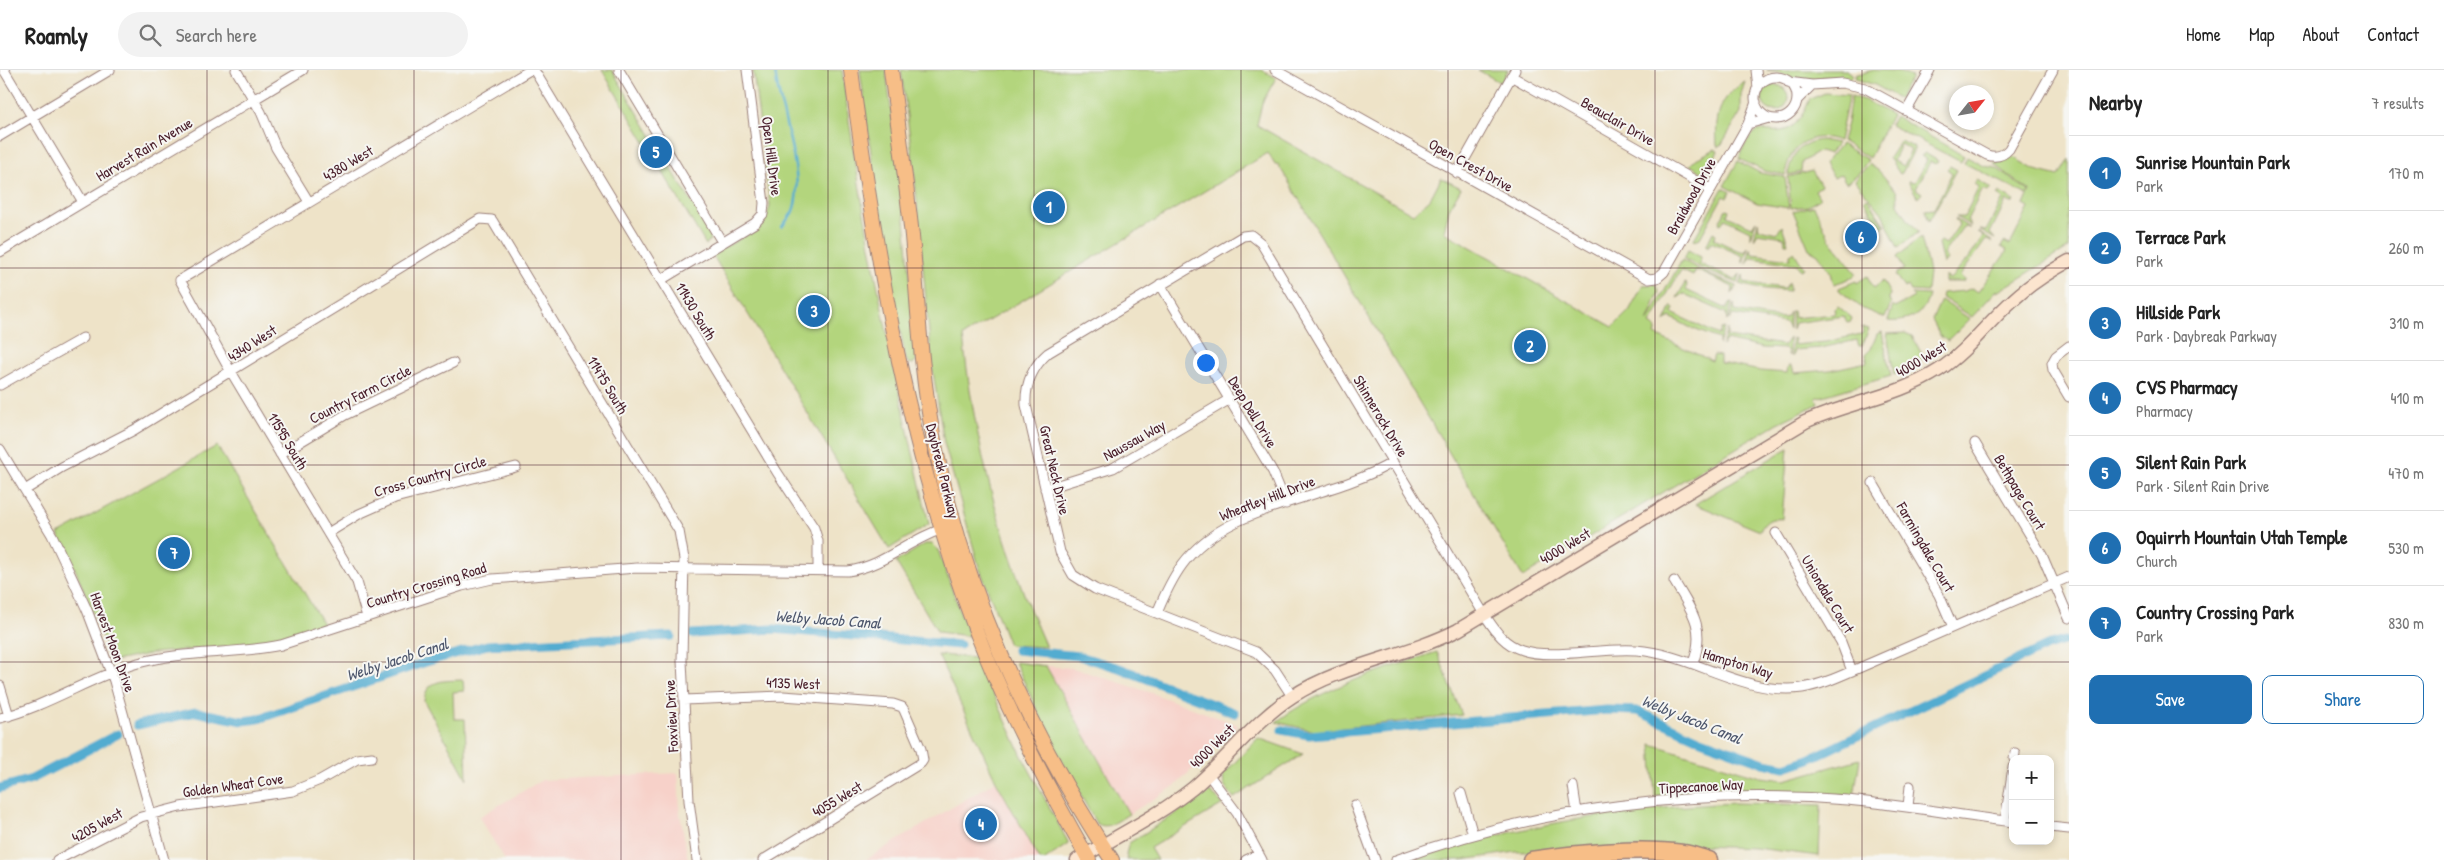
<!DOCTYPE html>
<meta charset="utf-8">
<style>
:root{--surface:#fff;--page:#f2f2f2;--text:#222;--muted:#767676;--line:#e0e0e0;--accent:#1f6fb2}
body{margin:0;font-family:"Patrick Hand",sans-serif;background:var(--page);color:var(--text)}
.controls{position:absolute;right:15px;bottom:15px;display:grid;overflow:hidden;border-radius:10px;box-shadow:0 2px 8px #0003}
.controls button{width:45px;height:45px;display:grid;place-items:center;padding:0;border:0;border-bottom:1px solid var(--line);background:var(--surface);color:var(--text);font:25px sans-serif}
.compass{position:absolute;left:1949px;top:15px;width:45px;height:45px;border-radius:50%;background:var(--surface);box-shadow:0 2px 8px #0003;rotate:59deg}
.you{position:absolute;left:1205px;top:292px;width:18px;height:18px;margin:-12px;border:4px solid #fff;border-radius:50%;background:#1a73e8;box-shadow:0 0 0 8px #1a73e833}
.badge{display:grid;place-items:center;width:32px;height:32px;border-radius:50%;background:var(--accent);color:#fff;font-size:16px;font-weight:700}
.pin{position:absolute;translate:-50% -50%;border:2px solid #fff;box-shadow:0 1px 5px #0006}
.list{margin:0;padding:0;list-style:none}
h2{display:flex;justify-content:space-between;align-items:center;height:65px;margin:0;padding:0 20px;font-size:21px}
h2 small{font-size:16px;font-weight:400;color:var(--muted)}
.list li{display:grid;grid-template-columns:32px 1fr auto;gap:15px;align-items:center;box-sizing:border-box;height:75px;padding:0 20px;border-top:1px solid var(--line)}
.list b{display:block;font-size:19px;white-space:nowrap}
.list p{margin:0;font-size:16px;white-space:nowrap;color:var(--muted)}
.list em{font-size:16px;font-style:normal;color:var(--muted)}
.actions{display:flex;gap:10px;padding:15px 20px}
.actions a{flex:1;padding:11px 0;border:1px solid var(--accent);border-radius:10px;text-align:center;font-size:18px;color:var(--accent)}
.actions .main{background:var(--accent);color:#fff}
.icon{flex:none;width:28px;height:28px;fill:none;stroke:currentColor;stroke-width:2;stroke-linecap:round;stroke-linejoin:round}
.map{position:relative;flex:none;width:2069px;height:790px;overflow:hidden}
header{display:flex;align-items:center;gap:30px;box-sizing:border-box;height:70px;padding:0 25px;background:var(--surface);border-bottom:1px solid var(--line)}
header strong{font-size:24px}
nav{display:flex;gap:28px;margin-inline-start:auto;font-size:18px}
.search{width:350px;height:45px;background:var(--page);display:flex;align-items:center;gap:12px;box-sizing:border-box;padding:0 18px;border-radius:28px;color:var(--muted);font-size:19px}
main{display:flex}
aside{flex:1;background:var(--surface)}
.map>svg:first-child{display:block}
.built{fill:#f7d1c9}
.green{fill:#b3d57d;stroke:#7e7a54;fill-rule:evenodd}
.lines{fill:none;stroke-linecap:round;stroke-linejoin:round}
.stream{stroke:#53acd0;stroke-width:2.5}
.canal{stroke:#53acd0;stroke-width:9}
.minor-casing{stroke:#9c817a;stroke-width:11}
.secondary-casing{stroke:#9c817a;stroke-width:15}
.primary-casing{stroke:#9c817a;stroke-width:16}
.motorway-casing{stroke:#9c817a;stroke-width:19}
.minor{stroke:#fff;stroke-width:9}
.secondary{stroke:#fce5cf;stroke-width:12}
.primary{stroke:#f7be87;stroke-width:14}
.motorway{stroke:#f7be87;stroke-width:16}
.grid{fill:none;stroke:#4a1f2b;stroke-width:1;stroke-opacity:0.55}
.labels{text-anchor:middle;dominant-baseline:central;stroke-width:4;stroke-linejoin:round;paint-order:stroke}
.street-label{font-size:15px;fill:#4a1f2b;stroke:#f6f6f2}
.water-label{font-size:16px;font-style:italic;fill:#4e576d;stroke:#f6f6f2}
</style>
<header>
<strong>Roamly</strong>
<div class="search"><svg class="icon" aria-label="search" viewBox="0 0 24 24"><circle cx="10" cy="10" r="6"/><path d="M15 15l6 6"/></svg>Search here</div>
<nav><a>Home</a><a>Map</a><a>About</a><a>Contact</a></nav>
</header>
<main>
<div class="map">
<svg width="2069" height="790" viewBox="0 0 2069 790">
<rect width="100%" height="100%" fill="#f6f6f2"/>
<filter id="ink" filterUnits="userSpaceOnUse"><feTurbulence type="fractalNoise" baseFrequency=".02" numOctaves="2"/><feDisplacementMap in="SourceGraphic" scale="10" xChannelSelector="R" yChannelSelector="G"/><feConvolveMatrix kernelMatrix="1 2 1 2 8 2 1 2 1" color-interpolation-filters="sRGB"/></filter>
<filter id="wash" filterUnits="userSpaceOnUse"><feTurbulence type="fractalNoise" baseFrequency=".0096" numOctaves="4" result="noise"/><feDisplacementMap in="SourceGraphic" scale="20" xChannelSelector="R" yChannelSelector="G"/><feGaussianBlur stdDeviation="1.12" result="paint"/><feColorMatrix in="noise" values="0 0 0 0 0 0 0 0 0 0 0 0 0 0 0 0 0 1.4 0 .05"/><feComposite in="paint" operator="in"/></filter>
<g filter="url(#wash)">
<rect width="100%" height="100%" fill="#eee3c8"/>
<path class="built" d="M1046,596l27,2 76,24 89,33 -63,61 -46,28z
M678,703l2,40 8,47h-183l-26,-43 63,-37z
M996,711l44,79h-175z"/>
<path class="green" d="M602,0h10l98,163 1,5 -5,7z
M753,0h89c20,153 52,303 87,454l-40,25 -177,-295c20,-12 53,-23 58,-48z
M860,0h26l19,150 12,139 -4,5 -5,-1 -2,-4 -22,-108z
M901,0h361l14,8 -14,25 -5,22 156,89 17,-15 11,-21 20,10 -12,21 -5,23 169,95 16,-16 14,-26 13,-1 3,8 -12,30 35,-62 30,16 25,10 -5,8 1,-7 -37,-17 -3,6 -12,-6 -31,54 7,4 -2,7 57,26 2,-6 6,1v7l41,8 26,2 1,-7h4l2,7 36,-3 37,-8 -1,-8 5,-5 6,-15 5,-2 9,44 -75,22 2,6 -40,19 -255,154 -245,-413 -3,1 -7,-12 -305,183c11,107 39,213 83,311l-37,-2 -30,-78 -35,-124 -12,-78 -18,-196z
M1478,0h30l-7,13z
M1767,0h80l6,5 -2,3c-17,-3 -32,2 -49,1 -12,0 -22,-8 -35,-9z
M1874,0l22,1 16,6 -11,17 -1,5 -25,-14 -19,-6 -1,-4z
M1745,12l-4,12v18l-21,35 -3,-1c-2,-29 1,-48 28,-64z
M1762 28a13 13 0 1 1 26 0a13 13 0 1 1-26 0Z
M1825,23l24,2 -10,46c-28,-11 -50,5 -54,34l-21,-4 -25,-12c4,-9 8,-22 17,-27 5,-3 10,-1 15,-1 24,3 31,-15 39,-32z
M1851,26l16,5 25,14 -23,43 -27,-17 5,-18z
M1895,46l69,40 -3,6 -71,-37z
M1821,70l16,3 -7,11 -10,-3 -18,11 -1,10 -13,3c3,-20 12,-33 33,-35z
M1900,71l14,6v3l-12,23 -2,1 -11,-16zM1900,74l11,6 -8,16 -10,-5z
M1841,74l27,16 -9,13 -13,10 -5,-9 -7,4 -9,-15z
M1715,79l3,2 -11,21h-5l-12,-7 6,-6z
M1925,83l13,8 -2,3 -6,-2 -14,27 6,4 -4,5 -10,-17 7,1 12,-22 -6,-4z
M2011,86l24,14 24,6 10,-17v89l-72,44v-2l-25,27 -31,-20 1,-4 23,-2 7,-3 6,4 29,-41 -6,-4 3,-5 6,3 19,-37 -5,-3 6,-14 -36,-27z
M1967,87l17,9 12,2 33,23 -2,4 -63,-32z
M1738,91l22,12 25,4 4,31 -32,-5 -33,-17z
M1869,94l10,7 18,21 1,11 10,17 11,12 -21,16 -16,-35 -27,-33z
M1950,96l7,4 -28,51 -4,-11 9,-1 18,-36 -5,-4z
M1812,101l9,15 -6,4 5,9 -12,7 -17,2 -3,-31z
M1977,110l14,8 -3,3 -5,-2 -16,31 4,6 -15,-9h8l15,-30 -5,-3z
M1723,118l7,4 -3,6 -4,-2 -23,42 -5,2 -1,-1z
M1999,122l15,9 -2,2 -6,-2 -16,32 5,6 -16,-9 7,1 17,-32 -6,-4z
M1868,128l17,28 -3,2 -18,-28z
M1814,136l16,34 26,33 -4,5 -18,6 -3,-11 -13,-19 -9,-5 -16,-38z
M1726,139l3,1 -2,6 25,11 4,-6 -6,17v-7l-25,-12 -4,5 -2,-1z
M1955,149l15,9 -7,-1 -20,27 4,5 -4,5 -5,-21 3,-2 5,3 13,-19z
M1758,152l1,7 18,4 5,-7 6,17h-3l-1,-6 -26,-4 -4,6z
M1713,162l3,2 -2,5 23,11 8,2 3,-5 -5,16v-7l-32,-14 -2,4h-3z
M1978,162l15,10 -7,-2 -26,36 5,4 -2,2h-18v-6l5,3 19,-21 14,-21z
M1921,167l8,35 -2,20 -16,-1 -3,-5 -4,2 -9,-14 9,-5 -7,-12z
M1751,178l1,6 38,5v-5l4,-2 10,16 -4,2 -3,-6 -46,-6 -5,6z
M1688,180l13,7 -1,7 35,16 5,-6 -2,9 -29,-11 -26,-14z
M1743,205l1,7 38,6h3l4,-6v9l-33,-3 -16,-4z
M1867,206l7,12 9,-7 7,13 -1,5 2,5 -6,14 -22,-9 -24,-19v-2l17,-7 1,2z
M1685,213l2,1 -1,6 41,19 2,-5 3,-1 -5,17 -1,-7 -42,-19 -7,4z
M1912,224l17,1c-4,20 -22,28 -41,26l5,-15 2,2 19,-11z
M1941,230l29,19 -22,22 -7,-4 -9,-17z
M1734,234l1,7 34,6 17,1 3,-6v18l-3,-7 -53,-8 -4,5z
M1672,236l2,3 -2,4 47,22 2,-6 3,-1 -5,17v-6l-28,-11 -21,-11 -5,5z
M1838,236l14,12 -1,3 -4,1 -3,-6 -50,7 -2,7 -1,-19h2l1,7 41,-4 -1,-5z
M1862,257l7,2 -7,17h-3l-2,-6 -36,8 -27,2 -1,6h-2l1,-18 2,1v6l32,-3 35,-8 2,-1z
M1727,259v8l57,8 5,-7v18l-3,-7 -24,-1 -36,-8 -4,6z
M1905,263l7,3 12,22 -30,17 -7,-41z
M217,376l106,178 -41,14 -25,6 -103,9 -39,8 -6,-7 -33,-83 -18,-37z
M1788,378l-6,71c-11,-2 -17,2 -22,12l-65,-27z
M925,474h7l6,6 31,86 -31,-4 -42,-70z
M1437,582l25,63 -147,16 -39,-9c49,-36 104,-51 161,-70z
M938,585l39,3 45,98 46,86v2l-23,16h-5l-44,-79z
M1015,592l31,4 83,148c-11,6 -21,17 -33,9l-42,-76z
M463,610l1,11 -11,1 1,27h11l2,60 -43,-78c2,-23 22,-20 39,-21z
M1258,668l45,16 -69,44 -10,-13 -1,-10z
M1651,674l109,33 25,3 75,-21 -6,37 -113,-5 -86,6z
M1210,722l13,12 -73,44 7,12h-30l-1,-6 3,-11z
M1736,733l85,2 -2,51 -63,-8 -58,-2 -182,6 -54,8h-51c106,-35 214,-52 325,-57z"/>
<g class="lines">
<path class="stream" d="M775,0c3,40 32,105 18,141 -2,5 -8,11 -11,16"/>
<path class="canal" d="M692,564l81,-5 187,16
M1017,580l62,6 40,12 116,45
M137,655l59,-13 47,9 15,-2 168,-57 61,-17 184,-9
M1282,660l27,5 298,-25 30,1 64,29 63,23 21,4 24,-8 238,-113 17,-5
M0,718l32,-9 86,-45"/>
</g>
</g>
<g filter="url(#ink)">
<g class="lines">
<defs>
<path id="minor" d="M4,0l79,132
M236,0l25,42 15,36 33,54
M534,0l243,402 37,56 4,13v29
M619,0l103,172
M1275,0l374,209 8,-1 7,-6 84,-148 8,-22
M1756,0l2,18
M1511,6l199,113
M1755 28a21 21 0 1 1 42 0a21 21 0 1 1-42 0Z
M1788,12l24,3 30,-2 23,5 122,67c9,3 16,1 22,-6l44,-79
M1797,30l15,-15
M1907,40l23,-40
M1748,54l21,-6
M0,66l110,-66
M1457,103l58,-103
M0,182l303,-182
M661,210l94,-57 8,-9 1,-11 -17,-133
M1160,214l113,188 13,32
M2069,276l-13,10 -4,7 1,7 16,27
M0,315l83,-47
M1975,373l67,112 27,63
M0,379l52,86 35,75 27,71 50,179
M280,384l65,-39 108,-52
M1873,413l66,112 14,32
M1045,419l68,-21 117,-69
M25,420l37,-23 72,-37 346,-211 12,1 187,311 5,28 -2,102 7,140 8,59
M328,463l31,-19 36,-16 121,-31
M1776,463l65,109 11,29
M1674,511c18,30 32,47 19,82
M1157,543c7,-17 14,-33 25,-48 47,-64 145,-63 211,-103
M367,547l-10,-35 -130,-217 -47,-85 350,-210
M0,616l9,30
M1292,626l-17,-26 -19,-18 -161,-63 -22,-14 -13,-23 -34,-147c-1,-21 6,-38 22,-52l195,-117 8,-1 10,8 223,371c11,16 19,30 38,36 28,10 81,-3 114,0 57,4 108,46 166,38 18,-3 34,-10 50,-17l217,-94
M684,630l99,-4 110,8 9,3 2,3 17,39 2,11 -2,3 -158,97
M0,648c48,-12 90,-41 138,-55 46,-13 96,-8 143,-18l181,-59 30,-7 145,-11 211,3c37,-5 62,-33 98,-43
M2014,689l1,-6
M1208,704l29,39 25,47
M1573,716l4,26
M1461,723l12,42
M1355,735l20,55
M1908,737l2,-21
M2005,751l8,-54
M2050,757l19,2
M57,790l84,-43 39,-10 113,-16 27,-11 37,-21 15,-2
M1246,790l13,-6
M1396,790c143,-53 299,-72 451,-60 56,5 111,15 166,22"/>
<path id="secondary" d="M1077,790c38,-23 81,-44 116,-72 35,-29 61,-67 100,-92 50,-32 112,-39 165,-66l347,-208c44,-20 92,-25 134,-52 29,-19 48,-47 74,-70 17,-16 36,-28 56,-39"/>
<path id="primary" d="M851,0c24,185 58,383 124,558 31,81 71,157 114,232
M891,0c7,55 15,110 21,166 6,66 8,133 21,199 29,152 95,297 179,425"/>
<path id="motorway" d="M1531,790c43,-7 109,-13 152,-7 9,1 18,5 26,7"/>
</defs>
<use href="#minor" class="minor-casing"/>
<use href="#secondary" class="secondary-casing"/>
<use href="#primary" class="primary-casing"/>
<use href="#motorway" class="motorway-casing"/>
<use href="#minor" class="minor"/>
<use href="#secondary" class="secondary"/>
<use href="#primary" class="primary"/>
<use href="#motorway" class="motorway"/>
</g>
</g>
<path class="grid" d="M207,0v790M414,0v790M621,0v790M828,0v790M1034,0v790M1241,0v790M1448,0v790M1655,0v790M1862,0v790M0,198h2069M0,395h2069M0,592h2069"/>
<g class="labels">
<g class="street-label">
<text transform="translate(1618 51) rotate(30)">Beauclair Drive</text>
<text transform="translate(144 79) rotate(-31)">Harvest Rain Avenue</text>
<text transform="translate(772 86) rotate(83)">Open Hill Drive</text>
<text transform="translate(348 93) rotate(-31)">4380 West</text>
<text transform="translate(1471 95) rotate(29)">Open Crest Drive</text>
<text transform="translate(1691 126) rotate(-61)">Braidwood Drive</text>
<text transform="translate(696 241) rotate(59)">11430 South</text>
<text transform="translate(252 273) rotate(-33)">4340 West</text>
<text transform="translate(1921 289) rotate(-31)">4000 West</text>
<text transform="translate(608 315) rotate(59)">11475 South</text>
<text transform="translate(360 324) rotate(-27)">Country Farm Circle</text>
<text transform="translate(1253 342) rotate(59)">Deep Dell Drive</text>
<text transform="translate(1381 346) rotate(59)">Shinnerock Drive</text>
<text transform="translate(1134 370) rotate(-29)">Naussau Way</text>
<text transform="translate(288 371) rotate(59)">11595 South</text>
<text transform="translate(1055 400) rotate(77)">Great Neck Drive</text>
<text transform="translate(943 401) rotate(76)">Daybreak Parkway</text>
<text transform="translate(430 406) rotate(-16)">Cross Country Circle</text>
<text transform="translate(2020 422) rotate(59)">Bethpage Court</text>
<text transform="translate(1267 428) rotate(-21)">Wheatley Hill Drive</text>
<text transform="translate(1565 476) rotate(-31)">4000 West</text>
<text transform="translate(1926 477) rotate(60)">Farmingdale Court</text>
<text transform="translate(426 515) rotate(-17)">Country Crossing Road</text>
<text transform="translate(1828 524) rotate(59)">Uniondale Court</text>
<text transform="translate(113 572) rotate(70)">Harvest Moon Drive</text>
<text transform="translate(1738 593) rotate(17)">Hampton Way</text>
<text transform="translate(793 613) rotate(2)">4135 West</text>
<text transform="translate(671 646) rotate(-93)">Foxview Drive</text>
<text transform="translate(1212 676) rotate(-45)">4000 West</text>
<text transform="translate(233 715) rotate(-8)">Golden Wheat Cove</text>
<text transform="translate(1701 716) rotate(-3)">Tippecanoe Way</text>
<text transform="translate(837 729) rotate(-31)">4055 West</text>
<text transform="translate(97 755) rotate(-29)">4205 West</text>
</g>
<g class="water-label">
<text transform="translate(828 549) rotate(4)">Welby Jacob Canal</text>
<text transform="translate(397 589) rotate(-18)">Welby Jacob Canal</text>
<text transform="translate(1692 649) rotate(22)">Welby Jacob Canal</text>
</g>
</g>
</svg>
<div class="controls">
<button>+</button>
<button>−</button>
</div>
<svg class="compass" viewBox="-18 -18 36 36"><path d="M0-13l5 13h-10z" fill="#e53935"/><path d="M0 13l5-13h-10z" fill="#767676"/></svg>
<div class="you"></div>
<div class="pin badge" style="left:1049px;top:137px">1</div>
<div class="pin badge" style="left:1530px;top:276px">2</div>
<div class="pin badge" style="left:814px;top:241px">3</div>
<div class="pin badge" style="left:981px;top:754px">4</div>
<div class="pin badge" style="left:656px;top:82px">5</div>
<div class="pin badge" style="left:1861px;top:167px">6</div>
<div class="pin badge" style="left:174px;top:483px">7</div>
</div>
<aside>
<h2>Nearby<small>7 results</small></h2>
<ul class="list">
<li><span class="badge">1</span><div><b>Sunrise Mountain Park</b><p>Park</p></div><em>170 m</em></li>
<li><span class="badge">2</span><div><b>Terrace Park</b><p>Park</p></div><em>260 m</em></li>
<li><span class="badge">3</span><div><b>Hillside Park</b><p>Park · Daybreak Parkway</p></div><em>310 m</em></li>
<li><span class="badge">4</span><div><b>CVS Pharmacy</b><p>Pharmacy</p></div><em>410 m</em></li>
<li><span class="badge">5</span><div><b>Silent Rain Park</b><p>Park · Silent Rain Drive</p></div><em>470 m</em></li>
<li><span class="badge">6</span><div><b>Oquirrh Mountain Utah Temple</b><p>Church</p></div><em>530 m</em></li>
<li><span class="badge">7</span><div><b>Country Crossing Park</b><p>Park</p></div><em>830 m</em></li>
</ul>
<div class="actions"><a class="main">Save</a><a>Share</a></div>
</aside>
</main>
